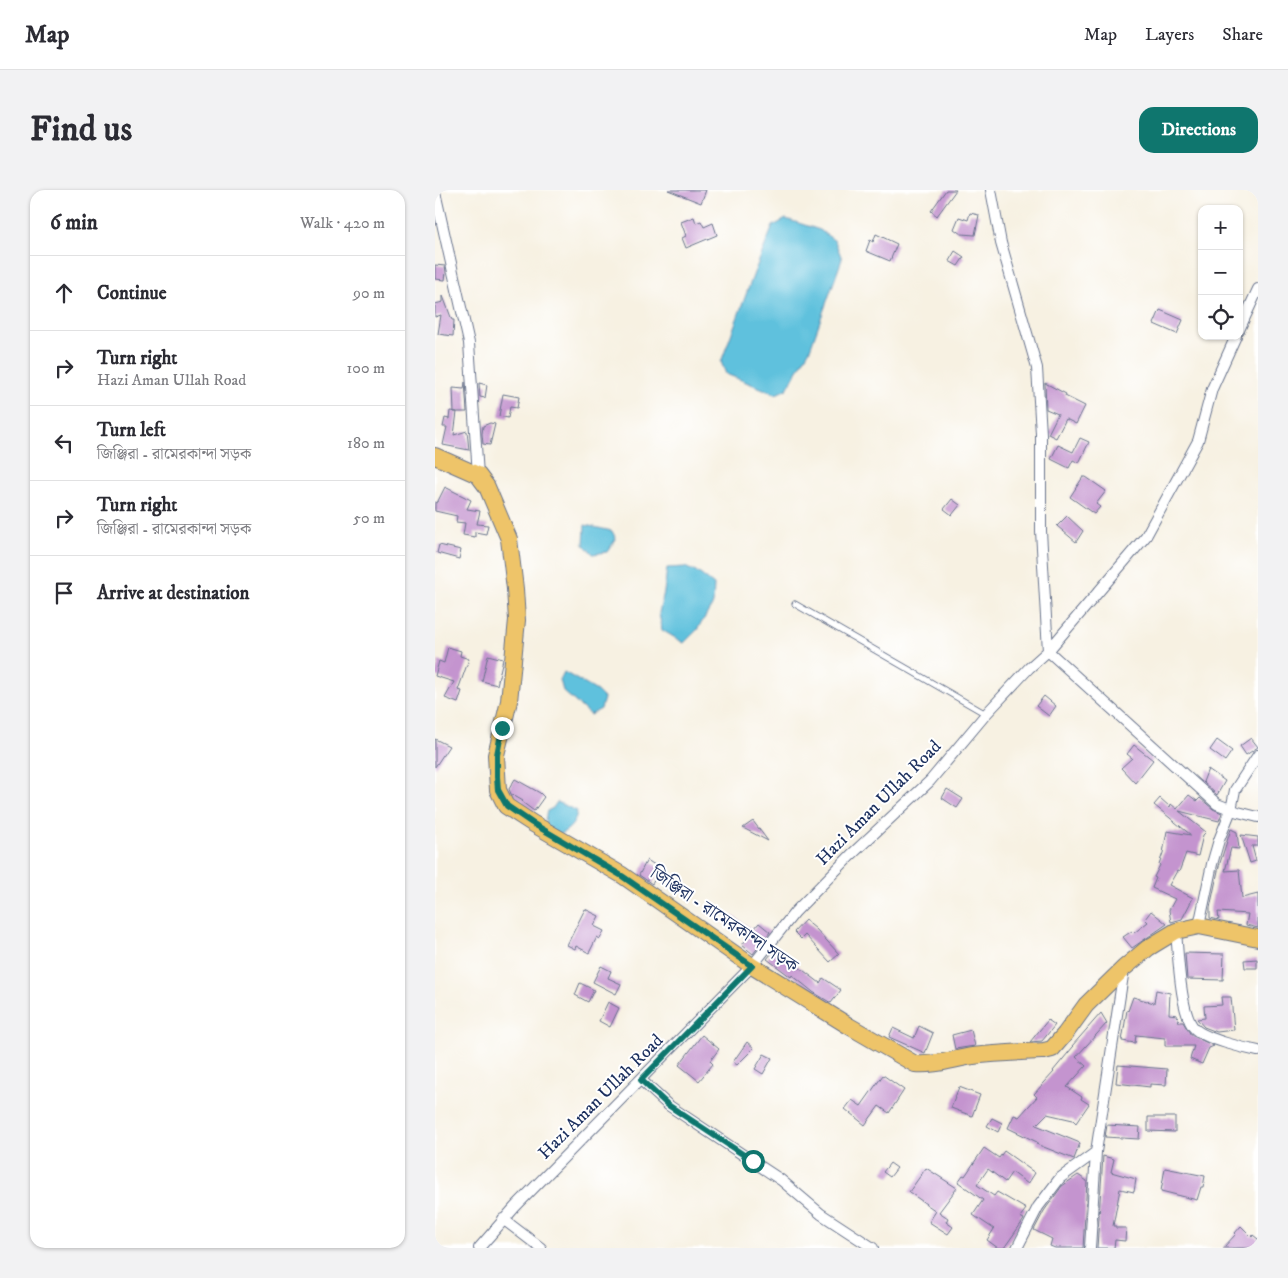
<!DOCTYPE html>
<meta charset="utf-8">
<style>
:root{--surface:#fff;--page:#f2f2f3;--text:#2b2b33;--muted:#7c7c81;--line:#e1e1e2;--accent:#0f766e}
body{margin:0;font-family:"IM FELL DW Pica","Noto Serif Bengali",serif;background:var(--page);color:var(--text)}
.controls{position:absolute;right:15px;top:15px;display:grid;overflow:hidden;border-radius:10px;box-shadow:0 1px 4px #0004}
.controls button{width:45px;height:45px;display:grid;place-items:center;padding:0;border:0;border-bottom:1px solid var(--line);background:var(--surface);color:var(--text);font:25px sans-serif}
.stop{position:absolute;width:15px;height:15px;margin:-11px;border:4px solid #0f766e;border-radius:50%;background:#fff}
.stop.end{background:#0f766e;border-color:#fff;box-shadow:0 1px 5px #0008}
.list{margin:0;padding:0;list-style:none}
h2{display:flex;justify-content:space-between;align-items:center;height:65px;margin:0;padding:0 20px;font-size:21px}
h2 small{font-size:16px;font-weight:400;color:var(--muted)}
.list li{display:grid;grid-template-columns:32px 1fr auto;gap:15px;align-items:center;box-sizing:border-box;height:75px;padding:0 20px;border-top:1px solid var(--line)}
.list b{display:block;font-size:19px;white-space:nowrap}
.list p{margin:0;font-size:16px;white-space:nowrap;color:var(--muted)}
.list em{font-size:16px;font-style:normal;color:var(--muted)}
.icon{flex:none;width:28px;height:28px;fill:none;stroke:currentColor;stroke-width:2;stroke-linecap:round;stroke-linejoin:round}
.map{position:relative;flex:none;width:823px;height:1058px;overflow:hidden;border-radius:15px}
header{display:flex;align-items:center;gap:30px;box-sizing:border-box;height:70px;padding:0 25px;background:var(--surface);border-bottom:1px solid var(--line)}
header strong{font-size:24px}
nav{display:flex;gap:28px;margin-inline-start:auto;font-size:18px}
.intro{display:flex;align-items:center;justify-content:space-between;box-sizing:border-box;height:120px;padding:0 30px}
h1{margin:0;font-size:35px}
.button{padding:12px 22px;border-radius:15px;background:var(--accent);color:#fff;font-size:18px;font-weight:700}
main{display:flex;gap:30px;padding:0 30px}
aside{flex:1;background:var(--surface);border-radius:15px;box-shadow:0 1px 4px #0004}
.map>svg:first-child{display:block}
.water{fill:#5fc1dd;stroke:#3d789e}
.building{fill:#c494cf}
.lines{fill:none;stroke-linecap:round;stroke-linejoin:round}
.lane-casing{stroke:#68738c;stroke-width:7}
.street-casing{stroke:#68738c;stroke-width:12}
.primary-casing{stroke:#68738c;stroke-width:18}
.lane{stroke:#fff;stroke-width:5}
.street{stroke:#fff;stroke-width:10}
.primary{stroke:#eec469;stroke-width:16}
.route{stroke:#0f766e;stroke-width:6}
.labels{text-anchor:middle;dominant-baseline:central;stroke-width:4;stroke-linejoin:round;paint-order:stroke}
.street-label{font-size:18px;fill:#1b2f5e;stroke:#fff}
</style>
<header>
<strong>Map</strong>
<nav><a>Map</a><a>Layers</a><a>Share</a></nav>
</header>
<div class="intro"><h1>Find us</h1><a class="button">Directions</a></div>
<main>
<aside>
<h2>6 min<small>Walk · 420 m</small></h2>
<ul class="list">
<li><svg class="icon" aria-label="ahead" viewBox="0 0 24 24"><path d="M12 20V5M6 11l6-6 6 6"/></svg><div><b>Continue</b></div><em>90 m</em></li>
<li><svg class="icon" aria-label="right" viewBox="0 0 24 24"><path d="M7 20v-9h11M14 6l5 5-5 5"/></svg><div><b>Turn right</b><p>Hazi Aman Ullah Road</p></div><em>100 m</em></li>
<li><svg class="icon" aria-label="left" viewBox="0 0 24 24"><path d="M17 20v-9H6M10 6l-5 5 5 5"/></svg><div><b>Turn left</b><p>জিঞ্জিরা - রামেরকান্দা সড়ক</p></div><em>180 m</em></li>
<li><svg class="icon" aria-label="right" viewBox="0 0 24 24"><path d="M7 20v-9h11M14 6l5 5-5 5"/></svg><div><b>Turn right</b><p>জিঞ্জিরা - রামেরকান্দা সড়ক</p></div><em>50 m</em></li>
<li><svg class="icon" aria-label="arrive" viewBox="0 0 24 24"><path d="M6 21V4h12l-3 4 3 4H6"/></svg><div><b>Arrive at destination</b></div></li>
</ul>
</aside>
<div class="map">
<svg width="823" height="1058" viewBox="0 0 823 1058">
<rect width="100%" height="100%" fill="#fff"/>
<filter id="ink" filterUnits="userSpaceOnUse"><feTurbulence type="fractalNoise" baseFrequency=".02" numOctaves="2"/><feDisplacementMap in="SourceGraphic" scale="10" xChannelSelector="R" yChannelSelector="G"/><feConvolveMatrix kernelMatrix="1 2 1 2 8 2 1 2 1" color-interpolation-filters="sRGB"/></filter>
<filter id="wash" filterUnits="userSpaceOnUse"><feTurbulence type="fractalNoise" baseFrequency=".0096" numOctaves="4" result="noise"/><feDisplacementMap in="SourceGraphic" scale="20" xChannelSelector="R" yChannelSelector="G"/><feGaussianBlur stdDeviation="1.12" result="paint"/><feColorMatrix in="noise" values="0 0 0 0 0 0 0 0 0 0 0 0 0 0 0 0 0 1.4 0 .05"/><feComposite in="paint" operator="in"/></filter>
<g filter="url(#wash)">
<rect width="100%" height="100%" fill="#f7f1e2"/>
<path class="water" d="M351,29l34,11 15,11 7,18 -32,90 -23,40 -11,5 -50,-20 -5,-12 33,-89 19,-47z
M150,335l27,6 4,8 -9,13 -14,2 -9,-9z
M250,377l15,7 14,11 -1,19 -16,26 -13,13 -22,-13 -3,-17 5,-21 3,-24z
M129,482l33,19 7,7 -3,11 -11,6 -27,-24 -3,-11z
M122,612l20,9c-2,13 -6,17 -18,24l-12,-6 -2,-9 2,-9 6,-3z"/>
<g id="blocks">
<path class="building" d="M233,0h38l-5,13z
M511,0h10l-19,26 -6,-5z
M535,23l9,2 -4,20 -14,-1 -7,-5 5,-12 9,3z
M259,27l2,6 5,-2 3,6 9,-4 4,12 -31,13 -4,-10 4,-2 -5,-14z
M441,44l21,10 -7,17 -24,-10 4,-11 3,2z
M520,61l9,6 -6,9 -9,-5z
M0,75l10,1 1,6 -1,8 -10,-1z
M8,106l9,24h2l-1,16 -15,-2 3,-19 -6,2v-13l8,-2z
M725,120l23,10 -6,14 -23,-10z
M30,192l2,30h-13l-1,-24 11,1z
M44,193l8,2 -2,13 -5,-1z
M610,193l21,11 -1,2 20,10 -9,18 -10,-5 -10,19 -8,-4 10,-20 -12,-5z
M68,204l16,3 -2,11 -7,-1 -2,11 -9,-2z
M15,221l7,1 -3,23 13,-4 2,19 -26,-5 4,-18h-4l2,-9 4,1z
M55,233l5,1 -5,21 -7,-1 -1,-10 1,-8z
M645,248l9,4 -10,21 -6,-3 -4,8 -18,-9 7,-14 15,7z
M648,287h3l20,14 -10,13 4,3 -6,7 -24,-17z
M10,297l26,13 -4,9 13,2 -3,13 11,1 -2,9 -11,-2v5l-12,-2 2,-12 -9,-1 1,-6 -22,-5v-9l2,1z
M517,309l8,6 -8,10 -8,-6z
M632,326l16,15 -7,11 -19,-16z
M4,355l22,5 -2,9 -22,-6z
M13,457l13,4 -1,5 9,3 -11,31 4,1 -4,12 -13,-5 9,-16 -19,-6 4,-15 5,2z
M53,465l15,4 -6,26 -15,-4z
M609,506l12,10 -7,10 -13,-10z
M816,548l7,9 -12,8 -6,-9z
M0,549l14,7 -14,21z
M782,550l15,11 -7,10 -15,-11z
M699,555l19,15 -18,23 -14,-15 11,-10 -5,-4z
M773,579l17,12 -8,14 -14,-13z
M80,589l25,14 4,4 -10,14 -12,-9 1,-1 -12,-7 -2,-5z
M512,599l16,10 -6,9 -15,-10z
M754,605l8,6 3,-3 13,11 9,4 -3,8 -40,-10 27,21 -3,3 -5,21 -12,-3 -7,19 -2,-1 -8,14 24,13 -11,21 -11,3 -2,-12 6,-11 -23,-11 4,-10 -2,-1 6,-12 -1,-1 4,-11 4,-22 24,4 -37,-30 6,-7 10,9 1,-3 6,5z
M318,631l15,20 -25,-13z
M796,639l6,3 2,17 -8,-1 -6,23 14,-1 3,28 16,-4v34l-12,-3 2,-11 -30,-2 1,8 -9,-2v-10l9,-42z
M806,645l17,2v9h-6l4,15 -6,2z
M212,670l14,9 -9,15 -13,-9z
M150,719l14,7 -5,10 10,5 -4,8 -3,-2 -8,16 -13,-7 -1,3 -8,-4z
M716,721l16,13 -35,24 -9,-11 9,-6 2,2 14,-11 -3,-3z
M298,726l20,14 6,-7 11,9 -17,22 -11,-9 6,-8 -20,-14z
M370,730l11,9 23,25 -9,8 -25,-27 -4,4 -7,-7z
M340,759l45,34 3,-5 18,12 -10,13 -18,-11 -21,-17 -1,2 -24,-18z
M750,763l39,1 -1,26 -36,-1z
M822,769v9h-12l-1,-8z
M166,776l10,5 -3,7 13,6 -5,10 -23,-12z
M145,793l14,7 -6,12 -13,-7z
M721,800l14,3 -1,21 8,1 2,7h4l8,13 23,11 -5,2 -7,16 -12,-5 4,-13h-29v-8l-29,-3 -1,8 -13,-2 5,-31 1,1 5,-14 21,6z
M786,807h10l3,33 -17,2 -13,-5 -7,-8 8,-1 -1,-12 18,-1z
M173,812l11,6 -9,19 -11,-6z
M666,823l6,10 -31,34 10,9 -19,21 15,10 -1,2 8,5 -13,19 -3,-3 -26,-6 -11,11 44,18 -6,16 -38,-15 1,-2 -29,-14 6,-13 5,2 18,-20 -3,-3 20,-22 -1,-1 20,-24 -1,-1z
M613,830l7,5 -13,16 -12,1z
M484,836l14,7 -8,20 -36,-16 4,-9 21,10z
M536,840l4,16 -20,3 -3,-14z
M267,845l17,14 -9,12 3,3 -14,17 -20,-16z
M312,852l7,6 -17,17 -4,-3z
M329,864l8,4 -9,16 -8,-5z
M683,875l49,4 -1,16 -16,-1v3l-34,-4z
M448,885l21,15 -15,23 -10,-7 -14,19 -20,-16 7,-9 9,6z
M524,897l21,8 -8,21 -21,-8z
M713,927h27v15l-27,-1z
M557,928l10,5 -4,9 -11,-6z
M672,935l33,2 -1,12 -34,-2z
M549,958l15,10 5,-7 31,22 -7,11 -16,-12 -7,10 -17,-13 -11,16 17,11 3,-4 29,17 -6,8 4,2 -1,2 -19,27h-6l-11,-8 7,-11 -21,-14 10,-15 -25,-18 5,-7 2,1z
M668,966l11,3 -3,13 25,7 -2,13 -14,-3 -7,37h3v2h10l-1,13 -10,-1 -1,8h-17z
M455,973l7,5 -7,9 -7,-5z
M491,978l31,20 -18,24 9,6 -2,4 7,5 -5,7 -19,-12 7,-11 -27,-19z
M730,978l40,8 -2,11h-2l-4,13 -36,-9z
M643,985l9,6 -4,67h-28l-5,-2 2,-7 -18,-9 10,-19 18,-25z
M806,1036l11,11 1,-2 5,4v9h-35l13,-14 -1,-1z"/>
</g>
</g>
<g filter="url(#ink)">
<use href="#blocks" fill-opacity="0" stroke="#68738c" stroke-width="1"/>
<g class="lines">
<defs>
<path id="lane" d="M360,414l191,110"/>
<path id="street" d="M556,0l10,53 36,125 4,66v97l7,120 169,153 21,8 20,5
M0,2l34,151 9,132
M804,140l19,-41
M764,736l13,-62 7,-24 12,-30 4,-20 23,-35
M741,741c2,20 4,85 19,98 11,10 48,19 63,22
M206,890l27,25 113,75 40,34 52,34
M68,1029l38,29
M44,1058l36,-41 237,-241 43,-54 56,-57 79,-74 56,-67 43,-46 19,-17 98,-115 52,-95 14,-52 24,-53
M582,1058l21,-41 22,-29 36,-26
M655,1058l6,-96 28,-183"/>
<path id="primary" d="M0,266l43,19 9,12 22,52 6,50 2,31 -8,81 -13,54 2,35 8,16 26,17 90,52 130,91 97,60 66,38c20,2 38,-5 58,-8 23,-3 48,-4 71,-5l8,-2 13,-15 21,-29 38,-37 24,-20 28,-17 23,-5 59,12"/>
</defs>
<use href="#lane" class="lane-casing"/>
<use href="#street" class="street-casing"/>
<use href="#primary" class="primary-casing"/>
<use href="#lane" class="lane"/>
<use href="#street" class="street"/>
<use href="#primary" class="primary"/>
</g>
</g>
<g class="lines" filter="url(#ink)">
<path class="route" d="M67,538l-5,27v22l1,13 9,16 25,17 90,53 130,90 -111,114 27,25 85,56"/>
</g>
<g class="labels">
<g class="street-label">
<text transform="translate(444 613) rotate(-45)">Hazi Aman Ullah Road</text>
<text transform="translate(289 730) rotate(34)">জিঞ্জিরা - রামেরকান্দা সড়ক</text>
<text transform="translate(166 907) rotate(-45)">Hazi Aman Ullah Road</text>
</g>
</g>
</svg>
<div class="controls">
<button>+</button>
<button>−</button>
<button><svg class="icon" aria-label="locate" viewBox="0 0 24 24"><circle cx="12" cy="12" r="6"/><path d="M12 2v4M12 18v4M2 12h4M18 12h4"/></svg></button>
</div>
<div class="stop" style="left:318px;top:971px"></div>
<div class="stop end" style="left:67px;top:538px"></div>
</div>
</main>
